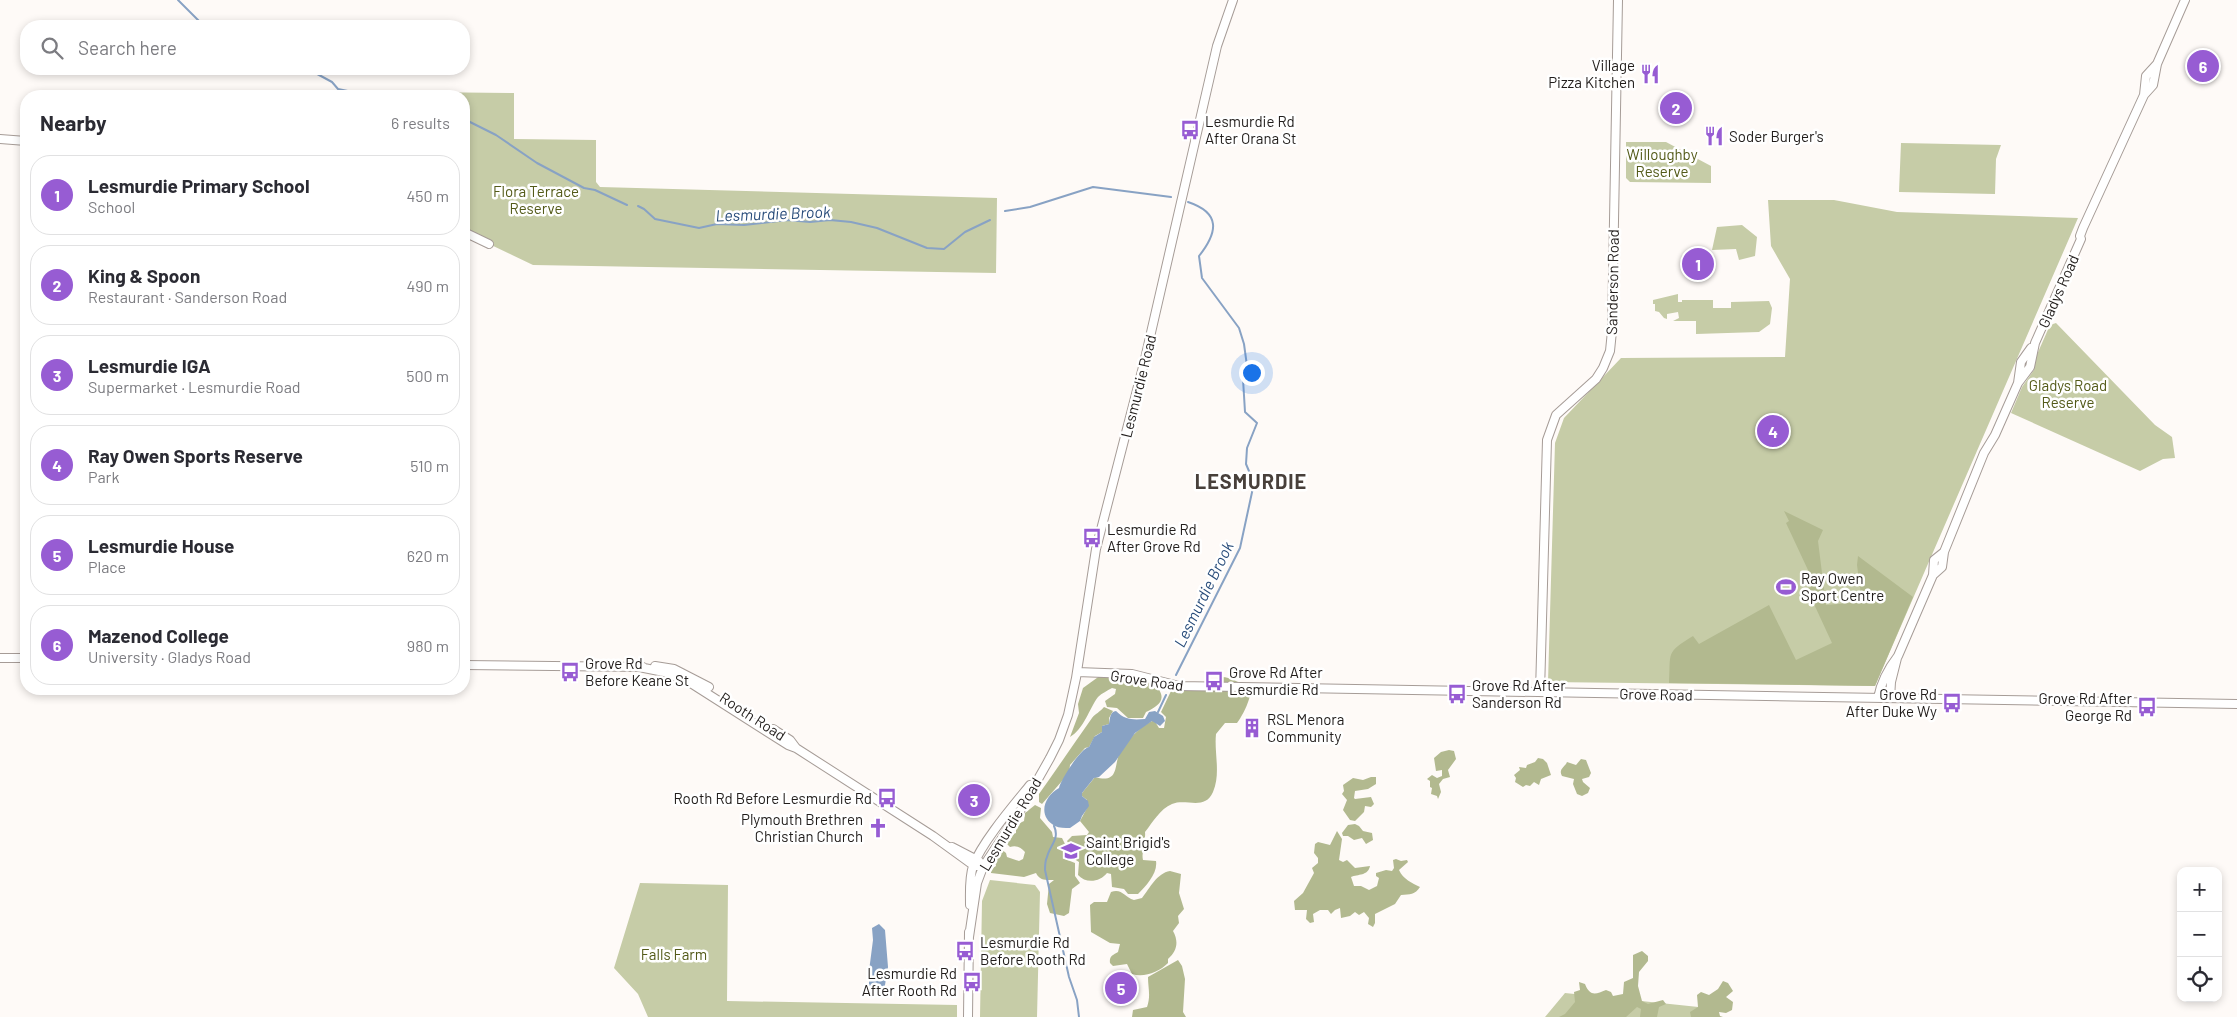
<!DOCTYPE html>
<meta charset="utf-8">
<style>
:root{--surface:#fff;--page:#f7f7f7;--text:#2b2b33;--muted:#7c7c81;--line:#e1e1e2;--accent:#975cd3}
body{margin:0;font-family:Barlow,sans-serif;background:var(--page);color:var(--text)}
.controls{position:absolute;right:15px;bottom:15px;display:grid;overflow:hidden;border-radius:10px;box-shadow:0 2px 8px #0003}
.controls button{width:45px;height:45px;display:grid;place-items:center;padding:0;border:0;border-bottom:1px solid var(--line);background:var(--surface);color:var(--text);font:25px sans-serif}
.you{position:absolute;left:1251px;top:372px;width:18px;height:18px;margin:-12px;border:4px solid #fff;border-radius:50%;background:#1a73e8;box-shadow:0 0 0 8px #1a73e833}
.badge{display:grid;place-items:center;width:32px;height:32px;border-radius:50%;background:var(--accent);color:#fff;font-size:16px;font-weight:700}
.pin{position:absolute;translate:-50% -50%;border:2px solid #fff;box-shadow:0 1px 5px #0006}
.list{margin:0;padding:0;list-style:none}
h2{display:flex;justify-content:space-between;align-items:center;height:65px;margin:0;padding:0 20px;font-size:21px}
h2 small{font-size:16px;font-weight:400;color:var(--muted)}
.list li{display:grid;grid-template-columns:32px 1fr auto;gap:15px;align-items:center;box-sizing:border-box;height:80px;margin:0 10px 10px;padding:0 10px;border:1px solid var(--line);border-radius:20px}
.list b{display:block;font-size:19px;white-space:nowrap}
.list p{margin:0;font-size:16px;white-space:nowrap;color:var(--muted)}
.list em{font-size:16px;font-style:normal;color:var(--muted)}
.icon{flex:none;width:28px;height:28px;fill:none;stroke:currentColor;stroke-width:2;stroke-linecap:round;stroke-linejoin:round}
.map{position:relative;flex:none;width:2237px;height:1017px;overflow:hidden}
.search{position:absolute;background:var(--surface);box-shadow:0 2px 8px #0003;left:20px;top:20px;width:450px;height:55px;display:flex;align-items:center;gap:12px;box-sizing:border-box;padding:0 18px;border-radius:20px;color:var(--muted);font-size:19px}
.panel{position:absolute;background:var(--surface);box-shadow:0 2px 8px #0003;left:20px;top:90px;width:450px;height:605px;border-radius:20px}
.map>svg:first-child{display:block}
.green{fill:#c6cca7}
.forest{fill:#b2b98f}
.water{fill:#88a2c4}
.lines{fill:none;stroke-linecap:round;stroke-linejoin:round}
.stream{stroke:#88a2c4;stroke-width:2}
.secondary-casing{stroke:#a69c97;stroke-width:10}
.secondary{stroke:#fff;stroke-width:8}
.labels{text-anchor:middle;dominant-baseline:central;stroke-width:5;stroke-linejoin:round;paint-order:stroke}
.poi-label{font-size:15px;fill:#211d1b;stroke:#fff;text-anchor:start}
.park-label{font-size:15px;fill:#535a18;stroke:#fff}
.street-label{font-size:15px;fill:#211d1b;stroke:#fff}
.water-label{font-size:16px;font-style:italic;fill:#284c7a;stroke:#fff}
.district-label{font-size:20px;font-weight:bold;letter-spacing:1px;fill:#48403b;stroke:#fff}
</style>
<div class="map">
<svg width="2237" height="1017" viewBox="0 0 2237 1017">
<rect width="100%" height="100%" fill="#fefaf7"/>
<path class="green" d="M325,91l189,2v46l82,1v42l4,5 397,11 -1,75 -463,-8 -69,-33v-136h-184v-3l44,1z
M1626,142h40l45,24v17l-81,-1 -4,-4z
M1901,143l100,2 -5,14 -1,35 -96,-2z
M1768,200h66l63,12 181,6 -203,468 -327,-4 7,-239 9,-25 57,-60 164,-1 5,-78 -19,-33z
M1742,225l15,12 -2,19 -16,4 -3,-11 -24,1 5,-23z
M1678,294v8h4v-2h31v8h18v-6l38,-1 3,7 -2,16 -11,8 -63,2v-13h-23l6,-3 -1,-6 -11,2v5l-3,-1 -5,-6 -4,-1v-7h-2v-4z
M2056,323l99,102 17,12 3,21 -12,1 -23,12 -129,-58 11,-26 12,-17 1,-11 15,-34z
M990,880l45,5 5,7 -3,125h-57l2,-116z
M640,883l88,2 -1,116 230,4v12h-309l-10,-23 -24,-26z
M1565,993l143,15 9,9h-172z"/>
<path class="forest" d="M1784,511l39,19 -5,11 8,64 36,-3 -5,-37 1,-9 55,41 -38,89 -206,-3c2,-31 -4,-30 24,-47l6,8 70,-39 27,55 36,-17 -25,-54 8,-4 -29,-62 3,-2z
M1101,675l10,1 2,2 3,-2 26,2 1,4h9c17,15 9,23 -6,30l-3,6h-15l-11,-10 -10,-1 -2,-6 10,-7 1,-5 -4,-1c-5,3 -10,5 -14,9 -9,12 -14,32 -28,40l9,-24 -1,-9 5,-16z
M1221,677c12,0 18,7 29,10 3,8 -7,29 -13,36h-12l-9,11c-2,19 5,39 -3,58 -8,19 -27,6 -41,12 -12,5 -19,18 -27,28 1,10 -4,20 -2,28l13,1c2,12 -10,25 -18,33h-10l-4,-5 -12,-2 -1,-13 -4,-1c-7,9 -21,11 -29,2l1,-13 -11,-7v-5l3,-2 -4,-7 5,-5 15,-1 2,-3 -9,-11 7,-13v-8l-5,-4v-3l13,-16c24,7 19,-11 24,-22 7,-14 21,-29 35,-35l5,8h5l2,-11 -5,-5 10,-21 5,-2 31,-4z
M1104,707l9,4 -4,7v6l-7,2v6l-7,4 -6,11 -4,1 -15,17 -1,8 -27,31 -3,-2v-8c18,-25 35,-51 53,-76 3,-4 8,-6 12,-11z
M1449,750l5,1 2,8 -8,11 2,7 -7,2 -4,5 2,8 -3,7 -1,-3 -6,-2 1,-6 -2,-1v-6l-3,-2 5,-4 5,3 5,-2v-6l-6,1 -2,-13 7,-6z
M1538,758l5,1 4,4 4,12 -10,4 -2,6 -5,-3 -4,4 -4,-1 -3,2 -8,-5 1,-4 -2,-3 6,-5 -1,-3 7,1 1,-3 8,-3z
M1581,759l5,1 5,13 -2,4 -7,2 1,3 7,6 -2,5 -6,3 -5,-2 -4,-10 1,-5 -12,-3c-4,-7 3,-9 5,-14l9,3z
M1371,777h5v7l-8,5 -13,2 -1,7 1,1 16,-2 3,7 -3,3 -6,-1 -1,6 -9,9 -5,-1 -7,-10 4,-10 -5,-6 2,-3 -1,-6 10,-7 10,2z
M1035,805l6,3 -1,10 12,14 1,5 9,1 4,8 -1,13 10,4v13l5,7 -8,6 -3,24 -5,3 -14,-3 -3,-9 2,-20 5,-4c-8,0 -14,1 -18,-7l-12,4 -33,-4v-4l5,-3 -1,-5 3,-11 3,-1 5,4 1,4 12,4 4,-2 2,-7c-5,-5 -9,-7 -15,-5l-4,-4 2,-7 8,-3v-8l8,-4 1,-8z
M1355,824l4,2 4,5 9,2 1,7 -7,4 -4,-6 -8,2 -6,-4h-5l-1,-3 6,-8z
M1337,831l5,8 -3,21 4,2 4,-2 8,8 15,-2c-2,10 -12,8 -19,11l3,9h7l8,4 8,-4 2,-8 -3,-2v-3l10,-3 6,1 2,-3 -1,-8 3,-1 5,2 6,-1 1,2 -9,8c4,9 13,13 21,17 -5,8 -10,7 -19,8l-6,9 -20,10v9l-2,4 -5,-3 1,-6 -5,-6 -5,3 -4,-3 -5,4 -9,2 -1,-10 -5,2 -4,4 -3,-4h-8l-7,4 1,8 -4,1 -4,-4 1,-9h-12l-1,-9 9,-8 11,-20 -2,-5 6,-5v-5l-4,-5 1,-9 3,-2 12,3z
M1170,871l11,3 -2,19 5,16 -6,7 1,7 -6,8c6,11 4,20 -5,28v4c-9,9 -24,15 -36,11l-5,-10 -14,2 -3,-3c-1,-7 3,-8 8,-11l2,-8 -10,-1 -19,-11 -1,-27 4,-3h13l4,-10c11,-4 13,5 23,8l8,-2c8,-10 15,-25 28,-27z
M1642,951l6,5v5l-9,11 -1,14 4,15 6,3 15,-4 3,4 -7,3 -2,10h-17l1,-8 -4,-2 -11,10h-67l6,-3 10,-12 -1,-10 6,-2 -1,-8 6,2c5,13 11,10 21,6l5,2 2,4 10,-2 1,-12 9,-4v-23z
M1178,960l4,6 3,13 -2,33 3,5h-54l1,-7 14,-3c4,-11 1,-19 1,-30z
M1723,981l5,2 5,8 -7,6 7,5 -1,8 -6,3 -7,-1 1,4 3,1h-32l-1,-5 8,-5 -1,-12 4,-3 8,3 9,-6z"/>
<path class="water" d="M1116,711c9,9 17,9 29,8l4,-7 6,-1 8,5 2,5 -5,5 -8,-5 -17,12 -20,29 -16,15 -5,1 -12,15v3l6,5 1,5 -7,10 -2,5 -10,7c-5,0 -11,0 -15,-2 -18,-10 -11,-30 4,-38 2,-9 22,-40 30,-41l5,-10 8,-5v-6l7,-2c1,-6 1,-12 7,-13z
M879,924l6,6 3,37 -4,24 -10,6 -5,-5v-21l4,-31 -1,-12z"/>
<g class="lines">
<path class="stream" d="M178,0l26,26
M308,69l24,13 6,7 34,7
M464,119l32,16 41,28 47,25 11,2 32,15
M638,206l6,3 11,10 44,9 18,-4 27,1 43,-5 23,2 20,-2 21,2 26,6 50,20 17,1 21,-17 25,-12
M1005,211l25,-4 63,-20 78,10
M1176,675l64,-127 14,-65 -8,-19 1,-16 10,-25 -12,-11 -2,-33 4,-13 -3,-22 -5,-16 -37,-50 -3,-22c19,-24 22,-43 -11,-54
M1158,712l8,-17
M1054,826c6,13 -4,19 -7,31 -2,4 -2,9 -2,13l24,107 8,23 2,17"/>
<defs>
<path id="secondary" d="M2144,95l2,-19 11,-12
M0,139l26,2
M464,232l25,12
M2018,383l3,-21 10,-14
M1933,575l9,-8 2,-15 40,-99 11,-18 23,-52 12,-16 5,-24 46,-104 -1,-3 3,-8 61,-133 9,-10 4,-21 28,-64
M0,658h26
M464,665l179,2
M655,666l19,3 35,18
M639,667l25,5 25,10 99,63 8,3 137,88 40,29 10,2
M1077,672l55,2 47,12 1058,18
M1540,692l7,-252 9,-25 40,-36 7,-11 7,-17 2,-20 6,-331
M1878,698c3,-16 10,-29 20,-42l35,-81 1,-15 10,-8
M1890,698l1,-16 6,-24
M773,729l17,11 6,8
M952,847l27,14
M970,905c0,-13 -1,-27 3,-39 9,-24 40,-60 57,-81
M969,937l8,-54 6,-16 37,-56 30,-53 9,-18 9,-25 8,-37 20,-129 48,-186 73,-317 16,-46
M968,1017l1,-85"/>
</defs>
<use href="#secondary" class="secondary-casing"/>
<use href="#secondary" class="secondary"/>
</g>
<defs>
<symbol id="restaurant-bare" viewBox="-9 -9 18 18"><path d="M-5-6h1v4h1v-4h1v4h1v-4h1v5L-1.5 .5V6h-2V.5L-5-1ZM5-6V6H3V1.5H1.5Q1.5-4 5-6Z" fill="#975cd3" stroke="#fff" stroke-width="2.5" paint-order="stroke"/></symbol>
<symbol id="bus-bare" viewBox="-9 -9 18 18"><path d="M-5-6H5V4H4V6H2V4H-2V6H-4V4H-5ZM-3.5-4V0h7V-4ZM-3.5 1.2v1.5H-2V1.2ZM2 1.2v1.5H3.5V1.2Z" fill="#975cd3" stroke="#fff" stroke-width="2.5" paint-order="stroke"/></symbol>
<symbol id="stadium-bare" viewBox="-9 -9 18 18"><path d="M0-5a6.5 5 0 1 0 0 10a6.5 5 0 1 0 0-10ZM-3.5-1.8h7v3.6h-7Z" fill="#975cd3" stroke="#fff" stroke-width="2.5" paint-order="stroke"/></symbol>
<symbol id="building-bare" viewBox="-9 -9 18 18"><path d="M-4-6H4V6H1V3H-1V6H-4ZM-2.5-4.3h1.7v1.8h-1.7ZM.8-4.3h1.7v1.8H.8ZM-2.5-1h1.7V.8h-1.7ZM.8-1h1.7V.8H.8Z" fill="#975cd3" stroke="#fff" stroke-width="2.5" paint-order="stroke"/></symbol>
<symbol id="church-bare" viewBox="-9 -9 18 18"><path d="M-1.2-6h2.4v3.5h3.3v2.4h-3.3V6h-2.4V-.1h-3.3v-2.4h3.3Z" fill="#975cd3" stroke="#fff" stroke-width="2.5" paint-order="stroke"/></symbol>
<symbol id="school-bare" viewBox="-9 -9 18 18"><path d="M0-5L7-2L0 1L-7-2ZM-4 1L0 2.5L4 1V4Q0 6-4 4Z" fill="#975cd3" stroke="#fff" stroke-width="2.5" paint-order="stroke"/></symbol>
</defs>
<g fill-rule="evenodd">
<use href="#restaurant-bare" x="1636" y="60" width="28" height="28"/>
<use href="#bus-bare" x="1176" y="116" width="28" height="28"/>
<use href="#restaurant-bare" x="1700" y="122" width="28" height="28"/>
<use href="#bus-bare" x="1078" y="524" width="28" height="28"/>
<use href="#stadium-bare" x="1772" y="573" width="28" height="28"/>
<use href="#bus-bare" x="556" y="658" width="28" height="28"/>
<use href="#bus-bare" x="1200" y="667" width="28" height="28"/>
<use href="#bus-bare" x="1443" y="680" width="28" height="28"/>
<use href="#bus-bare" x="1938" y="689" width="28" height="28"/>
<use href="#bus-bare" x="2133" y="693" width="28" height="28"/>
<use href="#building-bare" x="1238" y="714" width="28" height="28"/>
<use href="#bus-bare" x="873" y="784" width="28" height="28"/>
<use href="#church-bare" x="864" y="814" width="28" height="28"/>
<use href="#school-bare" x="1057" y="837" width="28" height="28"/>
<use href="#bus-bare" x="951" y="937" width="28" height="28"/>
<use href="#bus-bare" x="958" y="968" width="28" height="28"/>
</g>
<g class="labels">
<g class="poi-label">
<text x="1635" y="65" text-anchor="end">Village<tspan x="1635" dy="17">Pizza Kitchen</tspan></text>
<text x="1205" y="121">Lesmurdie Rd<tspan x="1205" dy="17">After Orana St</tspan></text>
<text x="1729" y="136">Soder Burger's</text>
<text x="1107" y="529">Lesmurdie Rd<tspan x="1107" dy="17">After Grove Rd</tspan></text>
<text x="1801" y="578">Ray Owen<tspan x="1801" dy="17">Sport Centre</tspan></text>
<text x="585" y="663">Grove Rd<tspan x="585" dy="17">Before Keane St</tspan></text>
<text x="1229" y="672">Grove Rd After<tspan x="1229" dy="17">Lesmurdie Rd</tspan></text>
<text x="1472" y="685">Grove Rd After<tspan x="1472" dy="17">Sanderson Rd</tspan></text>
<text x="1937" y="694" text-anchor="end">Grove Rd<tspan x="1937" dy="17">After Duke Wy</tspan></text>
<text x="2132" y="698" text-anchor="end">Grove Rd After<tspan x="2132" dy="17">George Rd</tspan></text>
<text x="1267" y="719">RSL Menora<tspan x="1267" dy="17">Community</tspan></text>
<text x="872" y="798" text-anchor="end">Rooth Rd Before Lesmurdie Rd</text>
<text x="863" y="819" text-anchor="end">Plymouth Brethren<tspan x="863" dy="17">Christian Church</tspan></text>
<text x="1086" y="842">Saint Brigid's<tspan x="1086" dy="17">College</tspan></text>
<text x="980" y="942">Lesmurdie Rd<tspan x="980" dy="17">Before Rooth Rd</tspan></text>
<text x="957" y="973" text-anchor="end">Lesmurdie Rd<tspan x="957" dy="17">After Rooth Rd</tspan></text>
</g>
<g class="park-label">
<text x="1662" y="154">Willoughby<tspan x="1662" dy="17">Reserve</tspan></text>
<text x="536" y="191">Flora Terrace<tspan x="536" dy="17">Reserve</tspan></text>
<text x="2068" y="385">Gladys Road<tspan x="2068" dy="17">Reserve</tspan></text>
<text x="674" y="954">Falls Farm</text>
</g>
<g class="street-label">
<text transform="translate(1612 282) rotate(-89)">Sanderson Road</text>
<text transform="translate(2058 291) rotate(-66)">Gladys Road</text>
<text transform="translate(1138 386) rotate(-76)">Lesmurdie Road</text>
<text transform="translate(1147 680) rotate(8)">Grove Road</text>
<text transform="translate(1656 694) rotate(1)">Grove Road</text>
<text transform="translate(753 716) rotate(33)">Rooth Road</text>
<text transform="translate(1010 824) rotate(-59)">Lesmurdie Road</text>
</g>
<g class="water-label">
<text transform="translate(773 213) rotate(-2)">Lesmurdie Brook</text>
<text transform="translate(1203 594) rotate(-64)">Lesmurdie Brook</text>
</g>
<g class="district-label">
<text x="1251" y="481">LESMURDIE</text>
</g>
</g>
</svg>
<div class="controls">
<button>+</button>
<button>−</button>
<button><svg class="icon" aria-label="locate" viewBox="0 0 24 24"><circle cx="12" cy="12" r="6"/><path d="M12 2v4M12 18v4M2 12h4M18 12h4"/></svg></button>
</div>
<div class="you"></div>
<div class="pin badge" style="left:1698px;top:264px">1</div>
<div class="pin badge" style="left:1676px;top:108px">2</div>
<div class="pin badge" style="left:974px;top:800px">3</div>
<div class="pin badge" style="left:1773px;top:431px">4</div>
<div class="pin badge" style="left:1121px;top:988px">5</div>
<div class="pin badge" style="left:2203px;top:66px">6</div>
<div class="search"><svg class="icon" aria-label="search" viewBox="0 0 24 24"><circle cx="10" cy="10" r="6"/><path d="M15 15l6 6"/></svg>Search here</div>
<section class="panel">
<h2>Nearby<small>6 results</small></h2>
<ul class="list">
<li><span class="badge">1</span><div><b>Lesmurdie Primary School</b><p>School</p></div><em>450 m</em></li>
<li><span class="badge">2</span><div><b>King &amp; Spoon</b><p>Restaurant · Sanderson Road</p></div><em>490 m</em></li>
<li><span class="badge">3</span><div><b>Lesmurdie IGA</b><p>Supermarket · Lesmurdie Road</p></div><em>500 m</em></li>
<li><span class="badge">4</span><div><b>Ray Owen Sports Reserve</b><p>Park</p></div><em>510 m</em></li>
<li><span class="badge">5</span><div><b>Lesmurdie House</b><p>Place</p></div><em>620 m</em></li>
<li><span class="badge">6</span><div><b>Mazenod College</b><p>University · Gladys Road</p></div><em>980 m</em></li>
</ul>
</section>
</div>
